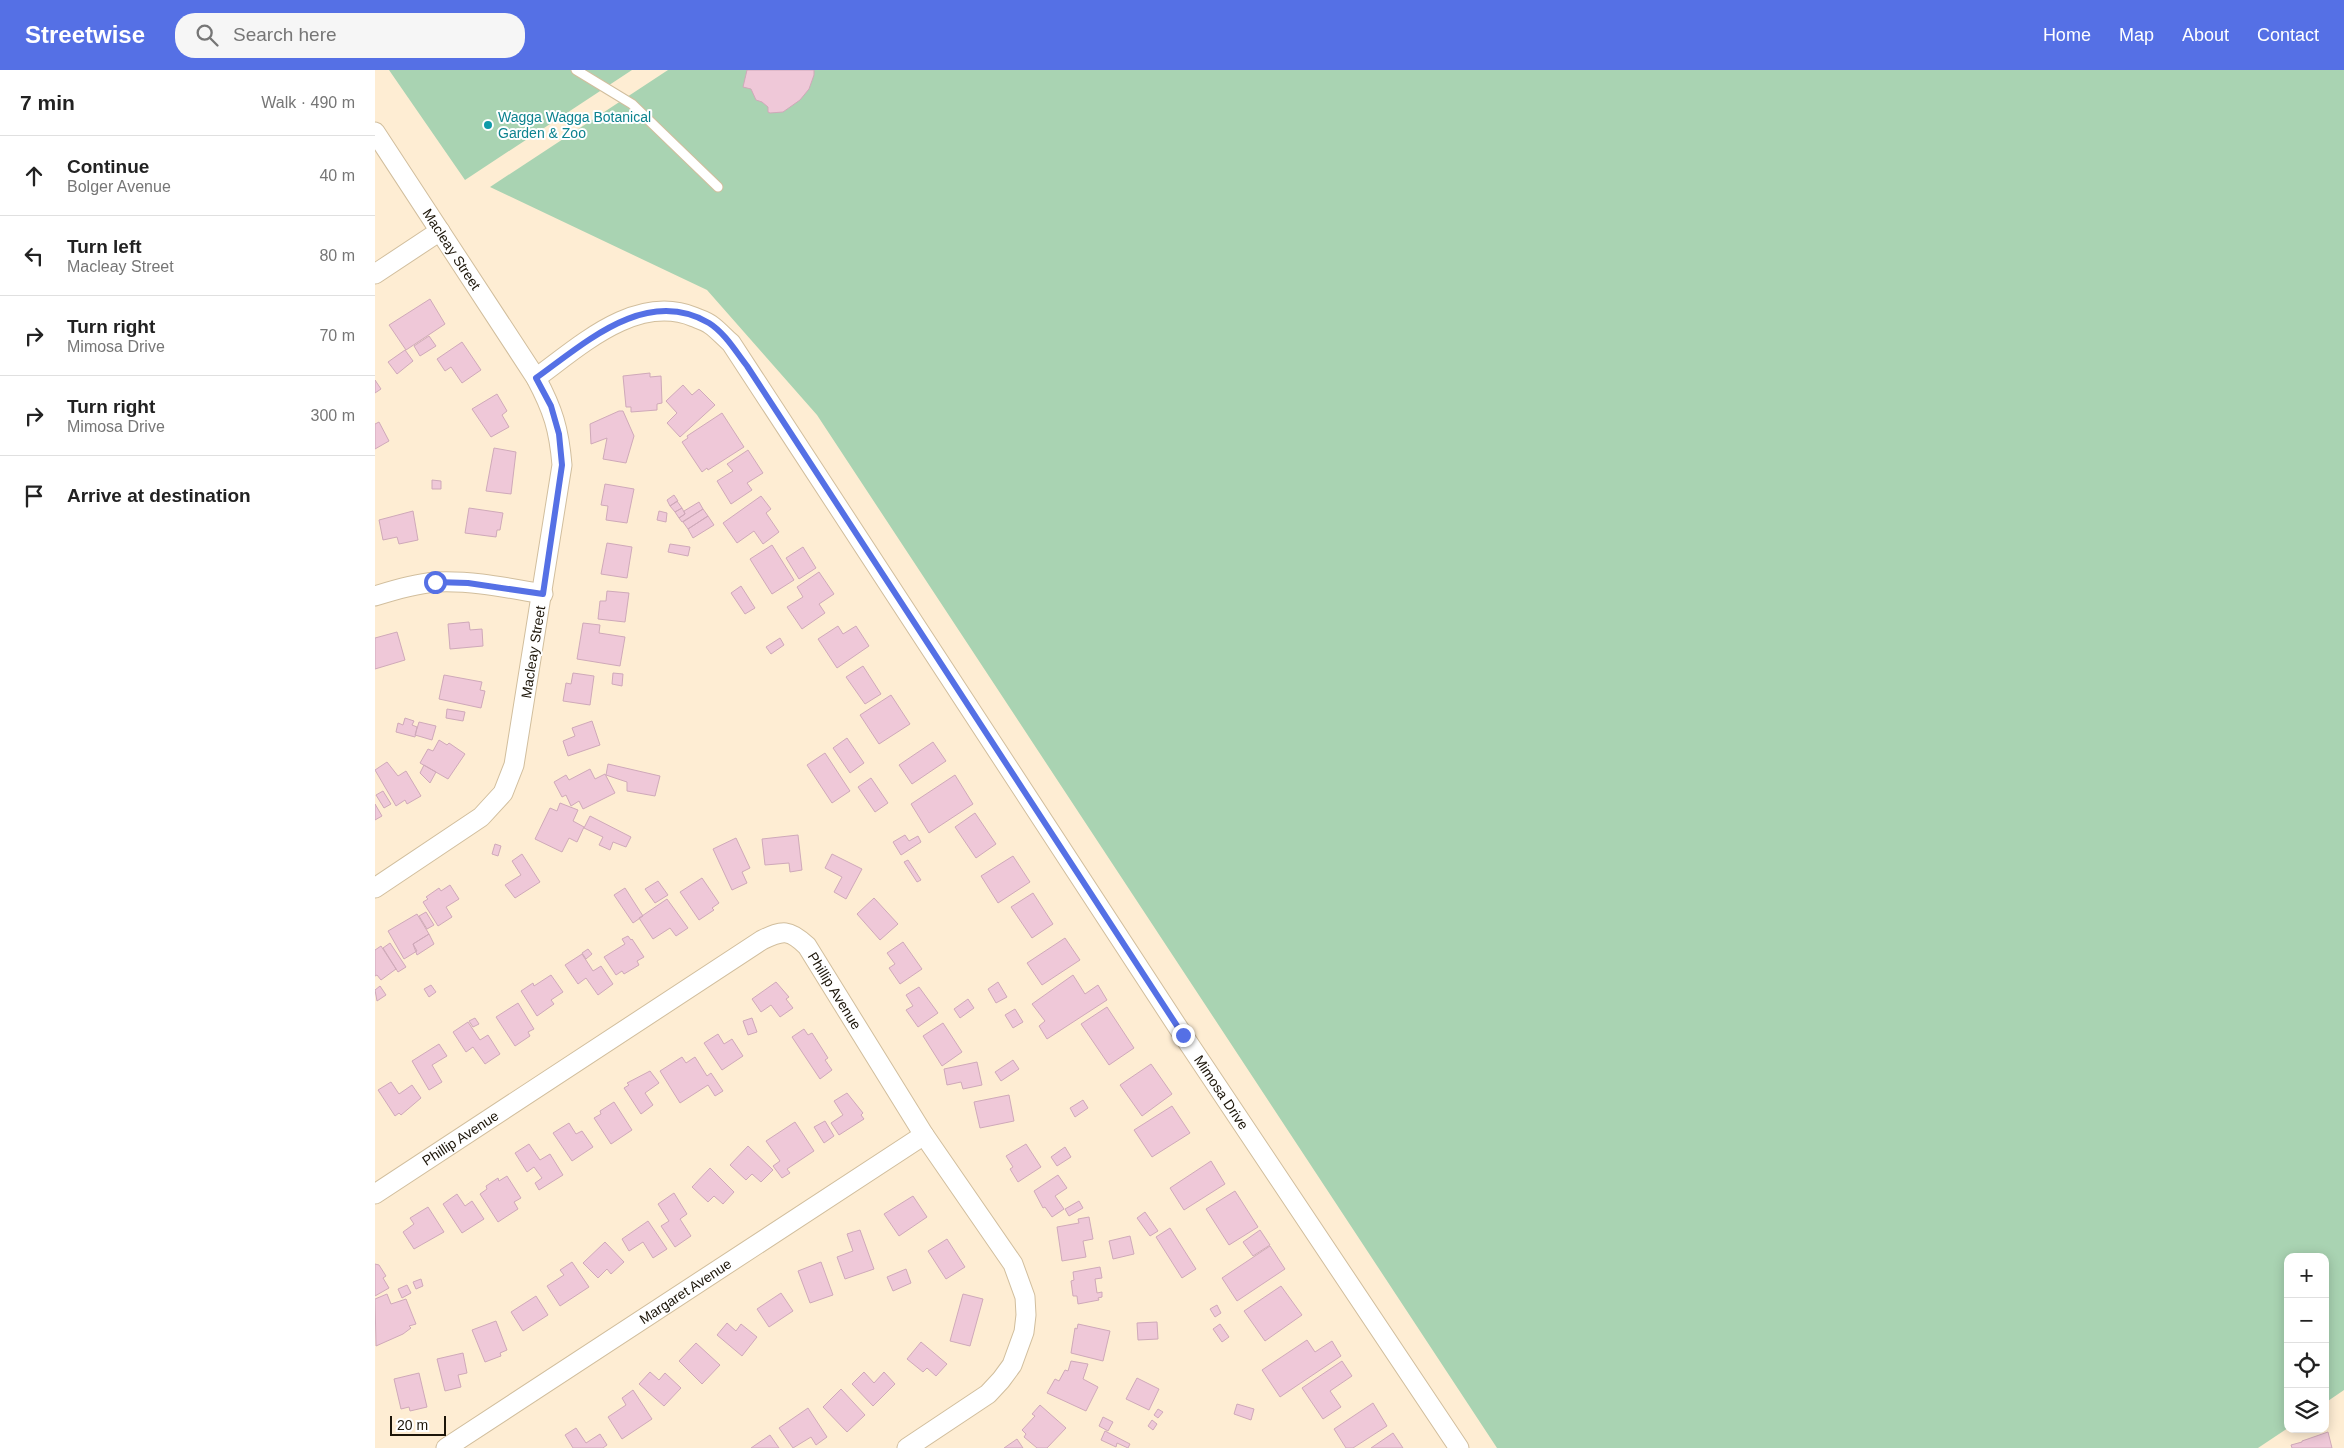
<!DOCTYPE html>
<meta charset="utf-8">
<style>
:root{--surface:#fff;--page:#f6f6f6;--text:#222;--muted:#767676;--line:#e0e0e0;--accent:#5570e5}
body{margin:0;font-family:Helvetica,sans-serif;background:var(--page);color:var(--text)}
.controls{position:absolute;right:15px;bottom:15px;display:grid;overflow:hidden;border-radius:10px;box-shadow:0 2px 12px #0003}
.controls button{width:45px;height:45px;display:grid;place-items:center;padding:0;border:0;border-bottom:1px solid var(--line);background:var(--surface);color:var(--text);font:25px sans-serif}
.scale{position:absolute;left:15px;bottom:12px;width:56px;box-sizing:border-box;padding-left:5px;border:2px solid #1c1509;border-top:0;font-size:14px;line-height:18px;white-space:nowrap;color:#1c1509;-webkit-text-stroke:4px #fff;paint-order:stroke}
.stop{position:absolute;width:15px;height:15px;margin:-11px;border:4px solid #5570e5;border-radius:50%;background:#fff}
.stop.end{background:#5570e5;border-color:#fff;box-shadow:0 1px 5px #0008}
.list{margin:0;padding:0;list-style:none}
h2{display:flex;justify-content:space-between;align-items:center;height:65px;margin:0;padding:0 20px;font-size:21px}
h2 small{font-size:16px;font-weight:400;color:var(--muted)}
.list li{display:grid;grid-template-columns:32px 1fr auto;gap:15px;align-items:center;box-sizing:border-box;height:80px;padding:0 20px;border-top:1px solid var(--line)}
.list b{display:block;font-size:19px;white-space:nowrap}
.list p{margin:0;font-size:16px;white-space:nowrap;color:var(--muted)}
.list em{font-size:16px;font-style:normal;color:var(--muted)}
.icon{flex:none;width:28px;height:28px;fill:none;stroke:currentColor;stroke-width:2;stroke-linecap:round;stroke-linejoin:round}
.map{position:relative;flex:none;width:1969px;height:1378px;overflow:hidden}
header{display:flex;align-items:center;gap:30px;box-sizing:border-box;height:70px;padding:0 25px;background:var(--accent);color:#fff}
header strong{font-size:24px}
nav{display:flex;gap:28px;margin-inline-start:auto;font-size:18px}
.search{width:350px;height:45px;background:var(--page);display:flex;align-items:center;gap:12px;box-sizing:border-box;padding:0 18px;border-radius:20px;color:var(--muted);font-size:19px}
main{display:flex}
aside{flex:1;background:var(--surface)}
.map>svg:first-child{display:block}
.green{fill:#a9d3b2}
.building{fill:#efc8d8;stroke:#cfa9b9}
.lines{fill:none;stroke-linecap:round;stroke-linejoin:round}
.lane-casing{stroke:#d1be9d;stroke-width:11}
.street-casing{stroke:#d1be9d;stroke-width:21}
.lane{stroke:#fff;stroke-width:9}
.street{stroke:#fff;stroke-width:19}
.route{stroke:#5570e5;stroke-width:6}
.culture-dot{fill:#0f9aa8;stroke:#fff;stroke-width:2}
.labels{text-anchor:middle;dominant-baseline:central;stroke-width:4;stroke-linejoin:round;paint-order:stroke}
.culture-label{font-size:14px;fill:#0d838f;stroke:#fff;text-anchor:start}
.street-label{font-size:14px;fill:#1c1509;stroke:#fff}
</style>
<header>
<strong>Streetwise</strong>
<div class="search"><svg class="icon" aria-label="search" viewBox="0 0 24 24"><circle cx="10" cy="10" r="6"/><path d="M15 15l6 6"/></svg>Search here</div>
<nav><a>Home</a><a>Map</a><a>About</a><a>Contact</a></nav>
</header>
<main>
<aside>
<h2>7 min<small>Walk · 490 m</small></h2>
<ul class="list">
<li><svg class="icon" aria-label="ahead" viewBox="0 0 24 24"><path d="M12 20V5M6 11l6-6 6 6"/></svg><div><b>Continue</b><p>Bolger Avenue</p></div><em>40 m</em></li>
<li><svg class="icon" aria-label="left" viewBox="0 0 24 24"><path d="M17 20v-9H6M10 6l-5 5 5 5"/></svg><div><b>Turn left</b><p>Macleay Street</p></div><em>80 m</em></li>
<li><svg class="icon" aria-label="right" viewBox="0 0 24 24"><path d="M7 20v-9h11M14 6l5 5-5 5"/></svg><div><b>Turn right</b><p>Mimosa Drive</p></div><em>70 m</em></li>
<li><svg class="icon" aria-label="right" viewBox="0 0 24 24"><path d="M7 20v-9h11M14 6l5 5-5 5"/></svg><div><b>Turn right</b><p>Mimosa Drive</p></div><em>300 m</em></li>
<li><svg class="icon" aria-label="arrive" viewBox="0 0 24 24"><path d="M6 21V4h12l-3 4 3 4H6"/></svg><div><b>Arrive at destination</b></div></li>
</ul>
</aside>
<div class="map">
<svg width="1969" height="1378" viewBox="0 0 1969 1378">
<rect width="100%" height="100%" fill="#feedd3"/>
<path class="green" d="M14,0h243l-167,110z
M293,0h1676v1320l-19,13v-146h-37v171l-30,20h-761l-680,-1033 -110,-125 -217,-103z"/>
<path class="building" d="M372,0h67v5l-5,14 -9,11 -17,12 -13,1 -2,-1v-5l-6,-5 -6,-2 -5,-11 -8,-2z
M55,229l15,25 -39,26 -17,-25z
M54,266l7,10 -16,10 -6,-10z
M87,272l19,28 -19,13 -11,-16 -6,4 -8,-12z
M30,280l8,11 -16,13 -9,-12z
M275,303v4l11,-1 1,27 -5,1v6l-26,2v-5h-5l-3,-31z
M0,310l6,9 -6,4z
M308,315l9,10 7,-6 16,16 -35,32 -13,-14 10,-10 -11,-12z
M122,324l10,17 -5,4 7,12 -18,10 -19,-28z
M244,341h4l11,25 -8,27 -23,-4 4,-21 -16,6 -1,-20z
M347,343l22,34 -36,23 -1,-2 -5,4 -20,-30 6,-4 -1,-2z
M4,352l10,19 -14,8v-25z
M119,378l22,4 -5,42 -25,-3z
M373,380l15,23 -16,10 5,7 -21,14 -14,-23 16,-10 -6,-7z
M57,410l9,1v8h-9z
M230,414l29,5 -7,34 -21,-3 2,-14 -7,-1z
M299,425l4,6 -8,5 -3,-6z
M386,426l10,13 -5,4 13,19 -16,12 -9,-13 -17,12 -14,-20z
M302,431l5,7 -7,4 -5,-6z
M324,432l4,7 -21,13 -3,-4 6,-4 -1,-3z
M94,438l34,5 -3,17h-3l-1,7 -31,-4z
M307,438l3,6 -6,4 -4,-6z
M328,439l5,7 -20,13 -5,-7z
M38,441l5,29 -19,4 -2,-7 -14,3 -4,-20z
M284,441l8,2 -1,9 -9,-2z
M333,446l6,9 -21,13 -5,-9z
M232,473l25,4 -5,31 -26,-4z
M295,474l20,3 -2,9 -20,-4z
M397,475l22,35 -22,14 -22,-35z
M428,477l13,21 -17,11 -13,-21z
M444,502l15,22 -15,10 6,9 -23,16 -15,-22 16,-10 -6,-10z
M366,516l14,22 -10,6 -14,-21z
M232,521l22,2 -4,29 -27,-3 2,-18h6z
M94,552l1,8 12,-1 1,17 -33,3 -2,-25z
M208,553l17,2 -1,8 26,4 -5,29 -43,-7z
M463,556l5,8 13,-8 13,20 -32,22 -19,-29z
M22,562l8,28 -30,9v-31z
M405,568l4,7 -13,9 -5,-7z
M488,596l18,28 -16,10 -19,-27z
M198,603l21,3 -4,29 -27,-4 3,-18 5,1z
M238,603l10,1 -1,12 -10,-2z
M69,605l38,7 -2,8 5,1 -4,17 -42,-9z
M516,625l19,29 -31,20 -19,-29z
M72,639l18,3 -2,9 -17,-3z
M30,648l9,3 -2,4 5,2 -2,10 -19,-5 2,-9 5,2z
M217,651l8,24 -32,11 -5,-15 12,-5 -3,-8z
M44,652l17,4 -4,14 -17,-5z
M472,668l17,25 -14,10 -17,-25z
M64,670l8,5 2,-2 16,11 -17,25 -28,-16 8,-14 5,2z
M558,672l13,19 -34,23 -13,-19z
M450,683l25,38 -18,12 -25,-38z
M12,692l11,14 8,-5 15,25 -14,8 -2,-4 -9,6 -21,-36z
M233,694l52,12 -5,20 -28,-5v-9l-21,-7z
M49,695l12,7 -6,11 -10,-10z
M215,699l5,10 10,-5 10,19 -32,16 -4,-8 -8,5 -5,-11 -4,2 -8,-15 12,-7 3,5z
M580,705l18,29 -44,29 -18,-29z
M496,708l17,25 -13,9 -17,-25z
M8,721l8,13 -7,4 -8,-13z
M185,733l18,7 -5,11 11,6 -7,15 -8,-4 -7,14 -27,-13 15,-31 7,3z
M0,734l7,12 -7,4z
M600,743l21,31 -20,14 -21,-31z
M215,746l41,21 -5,10 -13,-5 -3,8 -11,-5 4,-8 -19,-9z
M423,765l4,35 -12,2 -1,-9 -24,2 -3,-26z
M530,765l4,6 9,-5 3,6 -20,13 -8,-13z
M361,768l14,30 -8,4 5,11 -15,7 -19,-41z
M120,774l6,2 -3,10 -6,-2z
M147,784l18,28 -25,16 -10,-13 16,-10 -9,-14z
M457,784l30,15 -16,30 -12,-7 8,-15 -17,-9z
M638,786l17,26 -32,21 -17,-27z
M533,790l13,20 -4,2 -13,-20z
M327,808l17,25 -7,5 2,2 -15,10 -19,-28z
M283,811l10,14 -13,8 -10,-14z
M75,815l9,14 -13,8 6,10 -14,9 -15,-24 5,-3 -2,-2 13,-9 2,3z
M250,818l18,28 -10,7 -19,-28z
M658,823l20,31 -21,14 -21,-31z
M499,828l24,26 -18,16 -23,-26z
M292,829l21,29 -12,8 -6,-8 -17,11 -14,-21z
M51,842l8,13 -7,4 -8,-13z
M42,844l12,20 -16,10 4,7 -13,8 -16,-28z
M54,864l5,10 -17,11 -4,-11z
M253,866l3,4 1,-1 12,18 -7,4 2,4 -15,9 -2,-3 -6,4 -12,-18 21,-13 -3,-5z
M690,868l15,22 -38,25 -15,-22z
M528,872l19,27 -22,15 -11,-16 6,-4 -8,-11z
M15,873l16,24 -8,5 -15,-24z
M6,876l15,23 -15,11 -4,-5 -2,1v-26z
M213,879l4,5 -6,5 -4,-6z
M207,884l11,17 8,-5 12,18 -15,11 -12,-17 -8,6 -13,-19z
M176,905l12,17 -12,8 3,4 -17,12 -16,-25 12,-8 1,3z
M698,905l12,19 13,-9 9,15 -60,39 -8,-13 6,-5 -13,-17z
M401,912l13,15 -3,2 7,9 -13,9 -9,-12 -10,7 -9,-13z
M623,912l9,15 -11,6 -8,-14z
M56,915l5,7 -7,5 -5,-8z
M5,916l6,9 -9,6 -2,-11z
M544,917l19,26 -20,14 -12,-17 7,-4 -7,-11z
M593,929l6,9 -14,10 -6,-9z
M143,933l16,26 -6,3 2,4 -15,10 -19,-29z
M732,937l27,41 -25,17 -28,-41z
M640,939l8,13 -10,6 -8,-13z
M100,948l4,6 -6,3 -4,-6z
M377,948l5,14 -9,3 -5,-14z
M93,952l12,18 8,-5 12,19 -15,10 -12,-17 -7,5 -13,-20z
M568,953l19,29 -20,14 -19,-30z
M429,959l4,6 4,-2 16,25 -3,2 7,10 -12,9 -28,-42z
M343,964l6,10 8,-5 11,17 -21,14 -18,-27z
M64,974l8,12 -15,9 10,17 -13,8 -17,-29z
M307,987l4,6 9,-6 12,19 4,-3 12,18 -8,5 -7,-11 -28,18 -20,-32z
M638,990l6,9 -18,12 -6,-9z
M602,992l5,23 -19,4 -2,-7 -14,3 -3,-16z
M776,994l21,30 -30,22 -22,-31z
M275,1001l9,12 -14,10 8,12 -12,9 -17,-26 5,-3 -2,-2z
M16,1012l8,12 13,-9 9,13 -20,17 -2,-2 -4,3 -17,-26z
M472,1023l16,20 -2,2 3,4 -25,16 -8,-12 12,-8 -9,-14z
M634,1025l5,26 -34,7 -6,-26z
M708,1030l5,8 -13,9 -5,-9z
M239,1032l18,28 -21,14 -17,-26 7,-4 -1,-3z
M797,1036l18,27 -38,24 -18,-27z
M450,1051l9,15 -10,7 -10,-16z
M420,1052l19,29 -27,18 3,4 -8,5 -9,-12 7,-5 -14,-20z
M194,1053l7,11 6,-3 11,16 -21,14 -19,-28z
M154,1074l11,16 10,-6 13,21 -24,15 -4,-7 7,-5 -8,-11 -7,5 -12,-19z
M651,1074l15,23 -23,15 -8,-13 3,-2 -7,-11z
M373,1076l25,24 -12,12 -9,-8 -6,6 -16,-15z
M690,1077l6,10 -14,9 -6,-9z
M836,1091l14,23 -41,26 -14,-22z
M335,1098l24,24 -11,12 -9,-8 -6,6 -16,-15z
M683,1105l9,13 -12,8 9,13 -12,8 -7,-10 -2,1 -9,-17z
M132,1106l14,22 -7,4 4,7 -20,13 -18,-28 7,-5 -1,-3 12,-8 1,3z
M860,1121l23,36 -29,18 -23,-36z
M299,1123l13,21 -7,5 11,17 -16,11 -14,-21 8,-5 -11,-17z
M82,1124l8,12 7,-5 12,18 -22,14 -19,-29z
M538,1126l14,21 -28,19 -15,-22z
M704,1131l4,7 -14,8 -4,-7z
M53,1137l16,25 -30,17 -11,-17 11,-8 -4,-6z
M770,1142l13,19 -8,5 -13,-18z
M714,1147l4,22 -10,2 3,16 -24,4 -5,-34 22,-4 -1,-4z
M273,1151l19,28 -14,9 -10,-16 -14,9 -7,-12z
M795,1158l26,41 -14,9 -26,-41z
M485,1160l14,39 -29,10 -8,-22 16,-6 -6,-17z
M885,1160l10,15 -17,11 -10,-14z
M755,1166l4,18 -21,5 -4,-18z
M572,1169l18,28 -19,12 -18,-28z
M230,1172l19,20 -13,12 -4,-5 -9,9 -15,-15z
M895,1176l15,23 -48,32 -15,-23z
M197,1192l17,25 -29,19 -13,-20 17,-11 -4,-5z
M446,1192l12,33 -23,8 -12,-32z
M0,1194l4,1 7,11 -3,2 6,10 -14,8z
M725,1197l2,11 -7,1 2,14 5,-1v5l-4,1 1,2 -21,4 -1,-8h-4l-2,-15 3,-1 -1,-8z
M531,1199l5,14 -18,8 -6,-14z
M46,1209l2,7 -7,3 -3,-7z
M32,1215l4,8 -9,5 -4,-9z
M906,1216l21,29 -37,26 -21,-30z
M406,1223l12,18 -24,16 -12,-18z
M12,1224l4,10 15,-5 10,25 -7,2 2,2 -8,6 -27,12 -1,-47z
M588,1224l20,5 -13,47 -20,-5z
M161,1226l12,19 -25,16 -12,-19z
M842,1235l4,8 -6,4 -5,-8z
M121,1251l11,29 -7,3 1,3 -16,6 -13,-32z
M782,1252l1,17 -20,1 -1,-17z
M352,1253l9,8 5,-7 16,13 -15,19 -25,-21z
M703,1254l32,7 -7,30 -32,-8 4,-25 2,1z
M845,1254l9,13 -7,5 -9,-13z
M932,1270l8,12 17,-11 9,15 -61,41 -18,-27z
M546,1272l26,22 -11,12 -9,-8 -4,4 -16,-13z
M321,1273l24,22 -18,19 -23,-23z
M88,1283l4,20 -9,2 3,12 -16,4 -8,-32z
M696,1291l17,3 -5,15 15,8 -12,24 -39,-18 8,-14 4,2 6,-11 3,1z
M967,1291l10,15 -22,15 11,16 -18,12 -21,-31z
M275,1302l9,8 6,-7 16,15 -17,18 -25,-22z
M489,1302l10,11 10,-11 11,12 -22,22 -21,-22z
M44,1303l8,34 -17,4 -1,-4 -8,2 -7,-30z
M762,1308l22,11 -10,21 -23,-11z
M466,1319l24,26 -18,17 -24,-25z
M258,1320l19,29 -30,20 -14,-22 18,-12 -4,-7z
M998,1333l14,23 -34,22h-7l-12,-19z
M862,1334l17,5 -3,11 -17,-6z
M665,1335l26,23 -19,20h-10l-13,-11 2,-3 -4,-4 13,-14 -3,-2z
M433,1338l19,29 -11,8 -5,-8 -18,11 -14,-20z
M783,1339l5,3 -5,6 -4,-3z
M728,1347l10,5 -5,9 -9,-5z
M777,1350l5,4 -4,6 -5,-4z
M201,1358l10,15 14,-9 7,11 -4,3h-30l-8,-13z
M730,1361l25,13 -2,4 -11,-5 -1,4 -15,-7z
M1953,1362l4,16h-40l-1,-3 11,-3v-1z
M1018,1363l10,15h-32z
M395,1365l9,13h-28z
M642,1369l6,9h-19z"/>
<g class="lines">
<defs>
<path id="lane" d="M201,0l56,34 86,83"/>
<g id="street">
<path id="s1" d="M0,62l161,246c17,32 23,51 26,87l-48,300 -11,28 -22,24 -106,71"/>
<path d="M0,204l65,-43"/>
<path id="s2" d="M161,308c43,-31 100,-85 158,-61 5,2 12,4 17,8 7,5 13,12 20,18l452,692 276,413"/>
<path d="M0,526c19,-6 40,-12 60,-14 36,-2 73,6 108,12"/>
<path id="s3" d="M0,1124l387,-254c21,-10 27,-11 45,6l117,189 89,129 12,33 1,18 -2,17 -12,33 -11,15 -13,14 -81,54"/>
<path id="s4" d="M71,1378l478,-313"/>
</g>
</defs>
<use href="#lane" class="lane-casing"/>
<use href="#street" class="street-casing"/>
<use href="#lane" class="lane"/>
<use href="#street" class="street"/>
</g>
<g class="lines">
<path class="route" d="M60,512l33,1 75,11 19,-129 -3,-31 -8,-28 -15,-28c49,-35 110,-92 173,-55 16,10 27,29 38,43l436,669"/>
</g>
<circle class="culture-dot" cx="113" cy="55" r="5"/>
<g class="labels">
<g class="culture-label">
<text x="123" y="47">Wagga Wagga Botanical<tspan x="123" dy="16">Garden &amp; Zoo</tspan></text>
</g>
<g class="street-label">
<text stroke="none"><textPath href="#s1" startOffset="140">Macleay Street</textPath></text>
<text transform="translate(158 582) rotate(-81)">Macleay Street</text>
<text stroke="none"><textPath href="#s3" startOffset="566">Phillip Avenue</textPath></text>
<text stroke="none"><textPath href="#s2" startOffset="1119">Mimosa Drive</textPath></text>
<text stroke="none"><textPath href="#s3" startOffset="102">Phillip Avenue</textPath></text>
<text stroke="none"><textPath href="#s4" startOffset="286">Margaret Avenue</textPath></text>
</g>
</g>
</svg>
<div class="controls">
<button>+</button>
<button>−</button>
<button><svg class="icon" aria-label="locate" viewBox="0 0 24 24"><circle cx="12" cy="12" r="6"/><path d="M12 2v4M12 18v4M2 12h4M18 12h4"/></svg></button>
<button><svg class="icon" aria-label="layers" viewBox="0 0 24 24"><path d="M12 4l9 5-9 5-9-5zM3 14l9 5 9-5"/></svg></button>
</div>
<div class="scale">20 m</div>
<div class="stop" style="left:60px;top:512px"></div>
<div class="stop end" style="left:808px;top:965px"></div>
</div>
</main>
